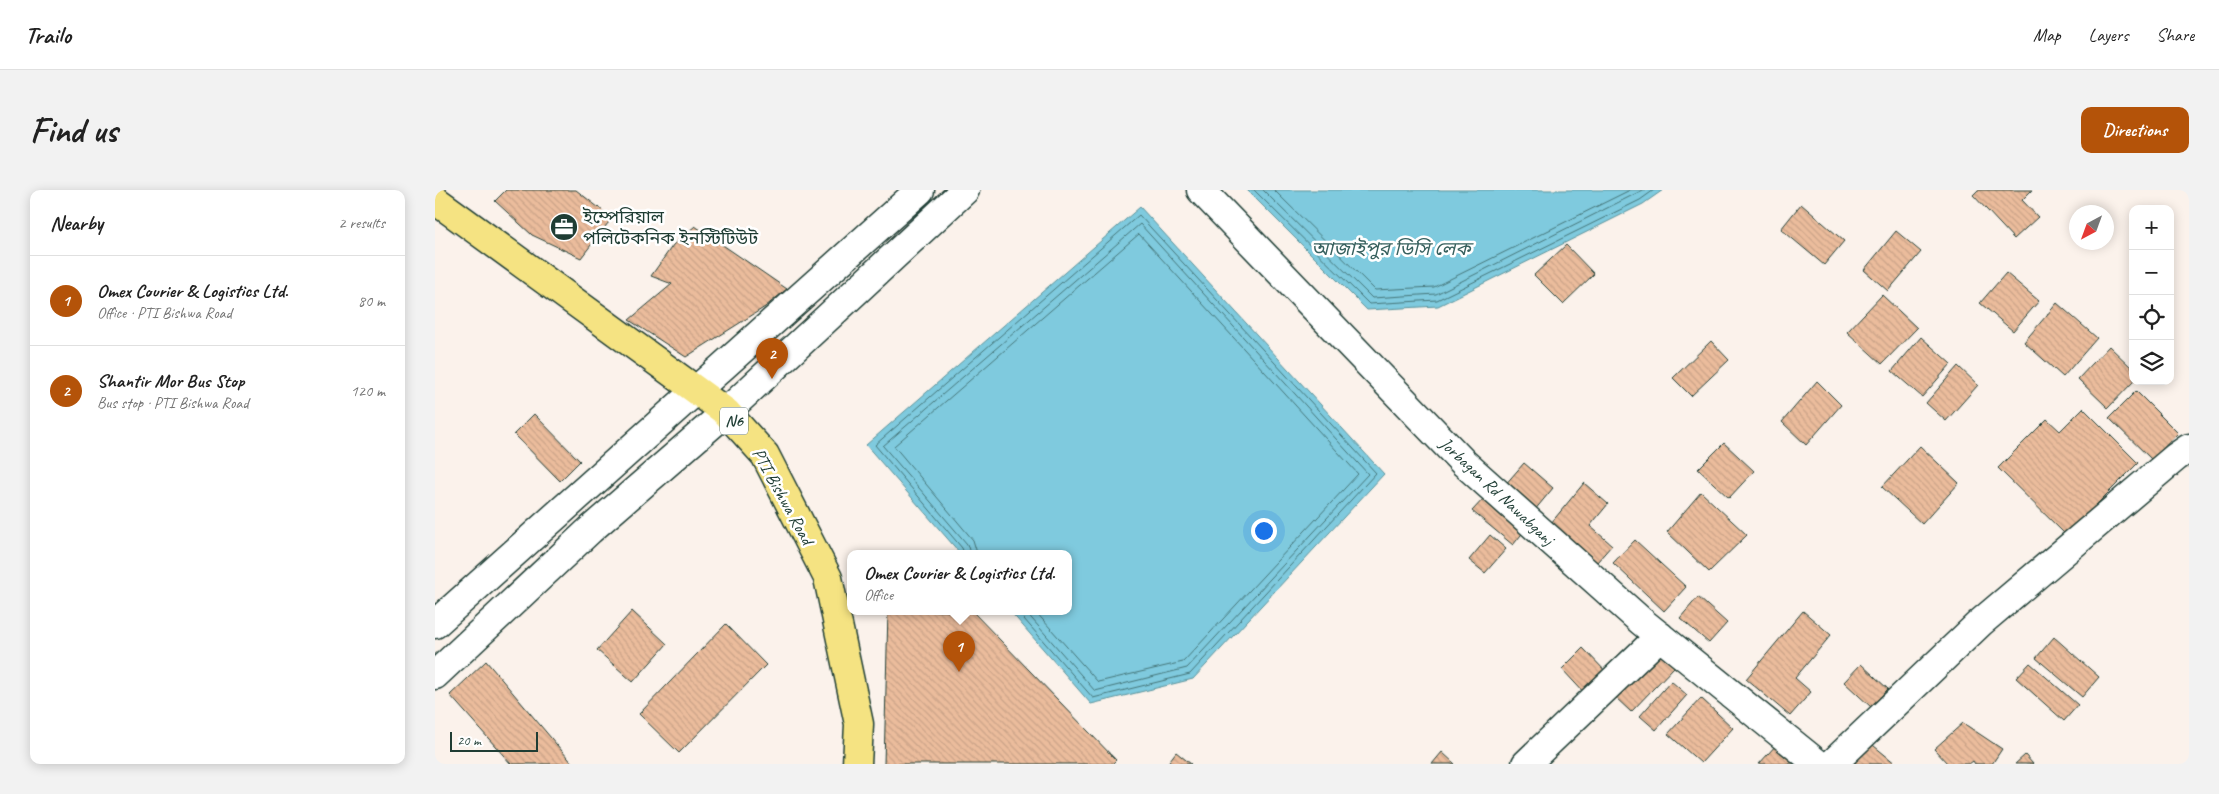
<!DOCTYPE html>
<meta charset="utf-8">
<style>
:root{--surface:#fff;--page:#f2f2f2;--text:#222;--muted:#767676;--line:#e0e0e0;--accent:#b45309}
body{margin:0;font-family:Caveat,"Noto Sans Bengali",sans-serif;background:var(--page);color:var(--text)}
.controls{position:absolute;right:15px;top:15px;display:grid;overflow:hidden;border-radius:10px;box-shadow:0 2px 12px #0003}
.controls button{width:45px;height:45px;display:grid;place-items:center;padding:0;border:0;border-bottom:1px solid var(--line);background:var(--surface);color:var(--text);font:25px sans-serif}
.compass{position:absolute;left:1634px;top:15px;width:45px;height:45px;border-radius:50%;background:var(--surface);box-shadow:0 2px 12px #0003;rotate:221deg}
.scale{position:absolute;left:15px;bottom:12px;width:88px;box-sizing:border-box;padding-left:5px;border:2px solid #1f3d34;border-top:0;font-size:14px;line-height:18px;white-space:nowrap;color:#1f3d34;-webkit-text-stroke:4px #fff;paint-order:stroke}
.you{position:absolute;left:828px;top:340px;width:18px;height:18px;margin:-12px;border:4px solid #fff;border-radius:50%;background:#1a73e8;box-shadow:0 0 0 8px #1a73e833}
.badge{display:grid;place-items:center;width:32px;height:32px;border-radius:50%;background:var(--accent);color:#fff;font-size:16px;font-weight:700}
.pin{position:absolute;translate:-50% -41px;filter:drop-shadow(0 1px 2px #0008)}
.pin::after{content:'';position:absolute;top:26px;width:18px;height:15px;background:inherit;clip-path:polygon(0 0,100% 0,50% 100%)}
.popup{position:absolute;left:412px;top:360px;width:225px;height:65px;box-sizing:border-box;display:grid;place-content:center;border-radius:10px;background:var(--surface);filter:drop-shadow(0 1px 4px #0005);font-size:16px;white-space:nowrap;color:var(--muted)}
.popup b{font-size:19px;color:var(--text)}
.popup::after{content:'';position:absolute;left:50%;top:100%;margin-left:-10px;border:10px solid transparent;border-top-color:var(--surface)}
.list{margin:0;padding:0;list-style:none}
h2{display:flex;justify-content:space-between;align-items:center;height:65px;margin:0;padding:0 20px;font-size:21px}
h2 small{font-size:16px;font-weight:400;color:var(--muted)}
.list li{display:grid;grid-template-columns:32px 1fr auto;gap:15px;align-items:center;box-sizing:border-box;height:90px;padding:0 20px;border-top:1px solid var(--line)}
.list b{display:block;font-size:19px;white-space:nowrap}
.list p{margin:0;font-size:16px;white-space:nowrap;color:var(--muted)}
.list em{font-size:16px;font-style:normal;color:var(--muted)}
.icon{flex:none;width:28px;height:28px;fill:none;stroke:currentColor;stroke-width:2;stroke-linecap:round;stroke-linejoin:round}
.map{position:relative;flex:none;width:1754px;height:574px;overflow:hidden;border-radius:10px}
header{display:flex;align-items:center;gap:30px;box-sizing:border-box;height:70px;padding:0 25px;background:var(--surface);border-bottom:1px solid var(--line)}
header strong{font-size:24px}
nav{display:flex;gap:28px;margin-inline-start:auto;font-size:18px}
.intro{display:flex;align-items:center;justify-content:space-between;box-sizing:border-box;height:120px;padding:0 30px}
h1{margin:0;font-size:35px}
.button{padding:12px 22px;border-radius:10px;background:var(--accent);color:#fff;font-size:18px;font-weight:700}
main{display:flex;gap:30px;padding:0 30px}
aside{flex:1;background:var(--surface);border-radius:10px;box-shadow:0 2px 12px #0003}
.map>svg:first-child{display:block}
.water{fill:#7fcade;stroke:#59929a}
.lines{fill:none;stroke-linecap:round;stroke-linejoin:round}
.shore{stroke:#457578;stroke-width:1}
.building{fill:url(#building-back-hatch);stroke:#1f3d34}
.minor-casing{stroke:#1f3d34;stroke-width:31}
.tertiary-casing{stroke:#1f3d34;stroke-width:31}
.trunk-casing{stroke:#1f3d34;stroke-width:31}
.minor{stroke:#fff;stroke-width:28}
.tertiary{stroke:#fff;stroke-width:28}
.trunk{stroke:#f5e382;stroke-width:28}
.labels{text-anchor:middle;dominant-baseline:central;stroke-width:5;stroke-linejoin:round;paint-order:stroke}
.shield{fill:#fff;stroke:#627771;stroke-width:1}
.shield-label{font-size:16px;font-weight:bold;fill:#1f3d34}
.poi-label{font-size:18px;fill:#1f3d34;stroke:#fff;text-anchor:start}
.street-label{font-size:18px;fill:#1f3d34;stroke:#fff}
.water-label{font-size:19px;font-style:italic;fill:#37605e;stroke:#fff}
</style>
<header>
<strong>Trailo</strong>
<nav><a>Map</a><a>Layers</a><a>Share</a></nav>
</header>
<div class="intro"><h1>Find us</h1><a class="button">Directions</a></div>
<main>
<aside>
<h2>Nearby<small>2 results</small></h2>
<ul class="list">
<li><span class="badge">1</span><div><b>Omex Courier &amp; Logistics Ltd.</b><p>Office · PTI Bishwa Road</p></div><em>80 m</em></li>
<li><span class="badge">2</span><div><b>Shantir Mor Bus Stop</b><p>Bus stop · PTI Bishwa Road</p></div><em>120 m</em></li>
</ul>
</aside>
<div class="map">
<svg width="1754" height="574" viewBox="0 0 1754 574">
<defs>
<pattern id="building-back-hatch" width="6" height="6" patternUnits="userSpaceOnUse" patternTransform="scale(1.25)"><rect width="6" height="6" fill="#ebbc9c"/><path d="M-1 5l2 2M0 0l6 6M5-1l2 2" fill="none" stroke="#c9a287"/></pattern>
</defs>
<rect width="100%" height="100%" fill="#fbf2eb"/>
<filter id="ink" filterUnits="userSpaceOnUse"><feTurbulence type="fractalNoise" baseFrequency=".02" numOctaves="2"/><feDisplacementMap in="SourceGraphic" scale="10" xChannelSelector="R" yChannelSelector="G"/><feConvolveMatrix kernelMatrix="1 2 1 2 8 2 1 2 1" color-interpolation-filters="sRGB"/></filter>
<g filter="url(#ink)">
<path class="water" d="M812,0h416l-20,14 -205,102 -71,4z
M705,17l244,267 -191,205 -102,25 -81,-93h58v-58h-108l-94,-108z"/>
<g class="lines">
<path class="shore" d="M819,0l115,114 68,-4 203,-100 14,-10
M828,0l109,108 64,-4 207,-104
M839,0l101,100 59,-3 196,-97
M529,363l-2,-5 -87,-103 264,-230 237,258 -186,201 -97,24 -76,-87
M535,363l-3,-9 -84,-98 257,-222 228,250 -181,194 -92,23 -70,-80
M542,363l-4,-13 -79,-94 245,-212 219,240 -175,188 -85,20 -63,-71"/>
</g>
<path class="building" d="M71,0h70l36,28 -31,40 -49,-23 -37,-34z
M1543,0h54l-10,10 16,17 -24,22 -41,-44z
M1366,14l43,37 -20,24 -43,-36z
M260,36l92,63 -22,18 -79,50 -57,-37 43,-36 -21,-8 22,-31z
M1461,41l25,21 -33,39 -24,-21z
M1131,55l28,29 -31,30 -29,-29z
M1571,83l33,28 -26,30 -33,-28z
M1447,105l35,33 -35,36 -35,-32z
M1622,113l40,35 -34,39 -39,-35z
M1486,147l30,27 -29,33 -30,-26z
M1276,151l18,19 -38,36 -18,-18z
M1674,156l24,23 1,12 -26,27 -30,-29z
M1523,176l20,19 -32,36 -20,-18z
M1382,191l24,24 -35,40 -24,-23z
M1701,201l42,42 -26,27 -43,-42z
M1648,218l55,55 -72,72 -68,-67 49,-49 13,12z
M99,224l46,47 -20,20 -46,-47z
M1289,253l30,28 -25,27 -31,-29z
M1485,256l39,37 -37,41 -40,-37z
M1089,273l29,25 -19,23 -30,-25z
M1149,293l24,21 -18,22 22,19 -15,17 -46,-39z
M1266,302l46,43 -38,37 -42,-40z
M1050,307l40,33 -12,15 -41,-34z
M1055,345l16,14 -21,24 -16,-13z
M1200,350l51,47 -22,24 -51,-48z
M1263,407l29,26 -18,20 -29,-25z
M197,421l35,33 -34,38 -36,-32z
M453,421h84l144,149 -4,4h-228z
M1368,421l28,24 -36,43 16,14 -21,24 -44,-37z
M291,434l40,41 -87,88 -40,-39z
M1619,447l45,40 -17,20 -46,-39z
M1148,458l26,27 -22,21 -25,-27z
M1223,459l17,17 -44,46 -17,-16z
M51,471l87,103h-62l-61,-69z
M1595,473l48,42 -14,16 -48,-43z
M1426,474l27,25 -17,18 -27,-25z
M1236,491l16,14 -31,35 -16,-14z
M1266,508l32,30 -32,35 -33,-29z
M1528,533l39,26 -10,15h-17l-2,-3 -4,3h-21l-14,-15z
M1433,551l28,23h-47z
M1342,554l23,20h-41z
M741,562l15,12h-24z
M1007,562l13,12h-23z
M1590,565l8,9h-18z"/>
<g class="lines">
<defs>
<path id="minor" d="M766,0l263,273 177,158 177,143
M1091,574l134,-128
M1397,574l148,-141 196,-166 13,-9"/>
<path id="tertiary" d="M0,434l485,-434
M0,485l155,-145 136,-118 239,-222"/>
<path id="trunk" d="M0,10l291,212 39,43 63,123 31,146 -2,40"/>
</defs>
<use href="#minor" class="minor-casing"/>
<use href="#tertiary" class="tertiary-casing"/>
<use href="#trunk" class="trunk-casing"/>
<use href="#minor" class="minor"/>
<use href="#tertiary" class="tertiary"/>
<use href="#trunk" class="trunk"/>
</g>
</g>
<defs>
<symbol id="office-disc" viewBox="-11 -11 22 22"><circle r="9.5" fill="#1f3d34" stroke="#fff"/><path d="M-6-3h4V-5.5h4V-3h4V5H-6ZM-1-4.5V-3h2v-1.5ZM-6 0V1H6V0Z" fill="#fff"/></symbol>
</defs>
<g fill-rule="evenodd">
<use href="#office-disc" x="113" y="21" width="32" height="32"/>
</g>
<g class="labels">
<rect class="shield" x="285" y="217.5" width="28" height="27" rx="4"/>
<g class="shield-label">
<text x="299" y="231">N6</text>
</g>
<g class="poi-label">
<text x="148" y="27">ইম্পেরিয়াল<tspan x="148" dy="21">পলিটেকনিক ইনস্টিটিউট</tspan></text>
</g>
<g class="street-label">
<text transform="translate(1062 301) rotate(43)">Jorbagan Rd Nawabganj</text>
<text transform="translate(348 306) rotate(61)">PTI Bishwa Road</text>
</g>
<g class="water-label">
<text x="956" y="59">আজাইপুর ডিসি লেক</text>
</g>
</g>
</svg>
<div class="controls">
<button>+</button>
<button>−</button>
<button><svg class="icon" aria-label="locate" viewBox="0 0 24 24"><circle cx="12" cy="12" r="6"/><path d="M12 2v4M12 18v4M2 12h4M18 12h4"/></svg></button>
<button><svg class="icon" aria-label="layers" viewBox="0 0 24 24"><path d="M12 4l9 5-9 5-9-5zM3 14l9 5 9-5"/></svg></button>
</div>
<svg class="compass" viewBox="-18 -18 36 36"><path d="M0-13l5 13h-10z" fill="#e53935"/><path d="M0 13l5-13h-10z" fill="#767676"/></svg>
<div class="scale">20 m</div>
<div class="you"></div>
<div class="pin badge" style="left:524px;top:482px">1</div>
<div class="popup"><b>Omex Courier &amp; Logistics Ltd.</b>Office</div>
<div class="pin badge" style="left:337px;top:189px">2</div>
</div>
</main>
